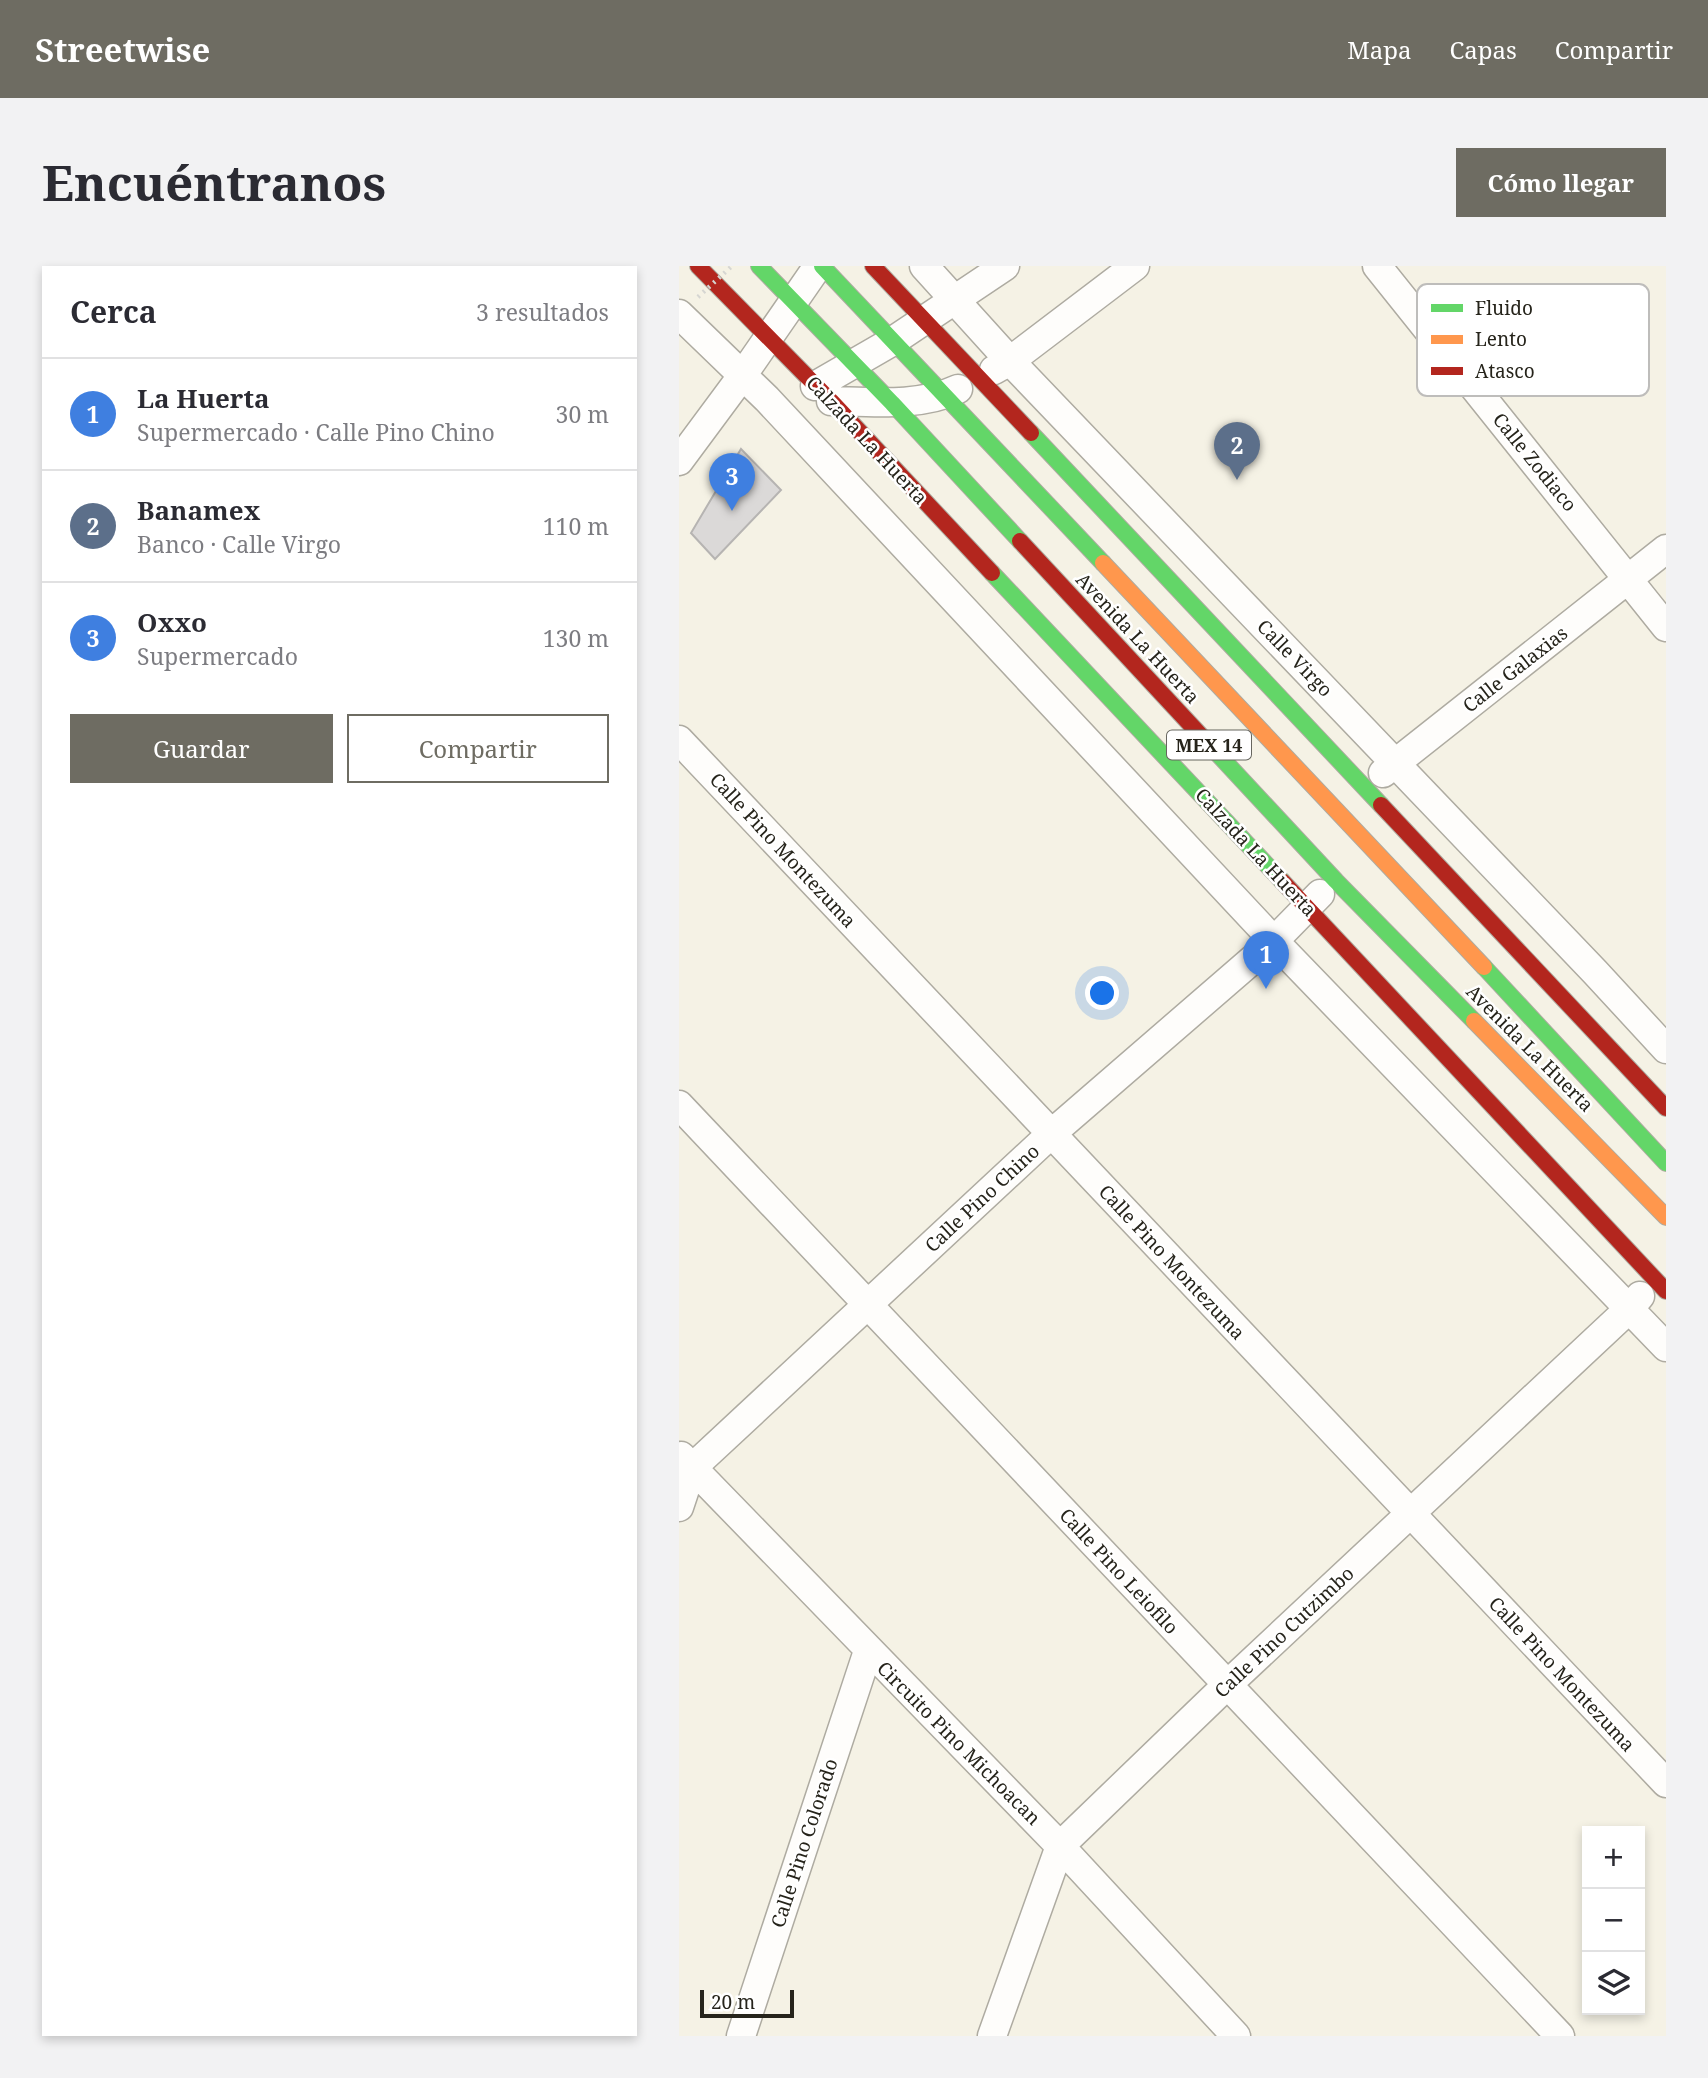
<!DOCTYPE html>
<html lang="es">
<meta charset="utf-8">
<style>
:root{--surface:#fff;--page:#f2f2f3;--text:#2b2b33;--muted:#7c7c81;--line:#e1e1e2;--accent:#6e6c62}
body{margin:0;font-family:"Noto Serif",serif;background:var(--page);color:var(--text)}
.controls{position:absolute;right:21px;bottom:21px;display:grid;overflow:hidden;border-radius:0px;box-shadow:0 4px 10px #0003}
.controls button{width:63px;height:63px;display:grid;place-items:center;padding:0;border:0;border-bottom:2px solid var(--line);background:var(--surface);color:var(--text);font:35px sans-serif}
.scale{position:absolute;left:21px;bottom:18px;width:94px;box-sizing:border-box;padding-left:7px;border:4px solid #26241b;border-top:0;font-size:19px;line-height:24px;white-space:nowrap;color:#26241b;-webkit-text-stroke:5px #fff;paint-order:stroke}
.you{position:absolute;left:424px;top:728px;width:24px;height:24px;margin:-18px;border:5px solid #fff;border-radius:50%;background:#1a73e8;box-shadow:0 0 0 10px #1a73e833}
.badge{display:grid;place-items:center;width:46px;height:46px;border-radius:50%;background:var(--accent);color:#fff;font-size:23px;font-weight:700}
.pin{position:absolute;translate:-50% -58px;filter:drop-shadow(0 2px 4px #0008)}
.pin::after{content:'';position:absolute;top:37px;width:24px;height:21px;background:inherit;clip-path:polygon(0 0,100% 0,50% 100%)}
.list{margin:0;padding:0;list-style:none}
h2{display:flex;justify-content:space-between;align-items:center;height:91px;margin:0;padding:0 28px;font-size:30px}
h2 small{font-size:23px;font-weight:400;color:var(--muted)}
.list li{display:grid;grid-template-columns:46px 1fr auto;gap:21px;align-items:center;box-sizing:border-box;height:112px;padding:0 28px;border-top:2px solid var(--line)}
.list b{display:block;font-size:26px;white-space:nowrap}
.list p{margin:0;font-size:23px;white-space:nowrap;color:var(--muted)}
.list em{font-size:23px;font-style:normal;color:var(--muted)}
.actions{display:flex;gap:14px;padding:21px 28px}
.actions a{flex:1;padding:16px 0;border:2px solid var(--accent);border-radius:0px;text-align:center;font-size:24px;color:var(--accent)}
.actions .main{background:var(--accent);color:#fff}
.icon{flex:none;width:38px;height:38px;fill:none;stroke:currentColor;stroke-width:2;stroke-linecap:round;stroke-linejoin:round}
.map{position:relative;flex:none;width:987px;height:1770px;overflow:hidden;border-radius:0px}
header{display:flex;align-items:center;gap:42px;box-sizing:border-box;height:98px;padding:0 35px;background:var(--accent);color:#fff}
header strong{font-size:33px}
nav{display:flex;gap:38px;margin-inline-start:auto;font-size:24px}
.intro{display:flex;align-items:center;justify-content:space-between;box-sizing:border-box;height:168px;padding:0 42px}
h1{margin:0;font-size:49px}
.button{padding:18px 32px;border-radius:0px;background:var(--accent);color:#fff;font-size:24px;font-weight:700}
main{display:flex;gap:42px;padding:0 42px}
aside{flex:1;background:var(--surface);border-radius:0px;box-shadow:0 4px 10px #0003}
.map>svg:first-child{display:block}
.building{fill:#dbd9d8;stroke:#b6b4b2;stroke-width:2}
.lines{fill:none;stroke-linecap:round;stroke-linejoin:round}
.street-casing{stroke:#aeaba1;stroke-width:31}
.fast-casing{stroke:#aeaba1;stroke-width:18}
.slow-casing{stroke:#aeaba1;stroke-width:18}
.jam-casing{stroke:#aeaba1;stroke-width:18}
.street{stroke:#fefdfb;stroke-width:28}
.fast{stroke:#63d668;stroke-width:16}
.slow{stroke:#ff974d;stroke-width:16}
.jam{stroke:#b3261e;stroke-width:16}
.path-bridge{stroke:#d6d6d2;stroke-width:4.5;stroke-dasharray:2 5;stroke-linecap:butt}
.labels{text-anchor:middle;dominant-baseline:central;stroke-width:5;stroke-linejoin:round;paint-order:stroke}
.shield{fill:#fff;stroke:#67665f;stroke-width:2}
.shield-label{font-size:18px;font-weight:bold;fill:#26241b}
.street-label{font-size:19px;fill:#26241b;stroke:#fff}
.key{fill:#fff;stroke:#bebdbb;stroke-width:2}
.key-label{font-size:19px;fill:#26241b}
</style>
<header>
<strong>Streetwise</strong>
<nav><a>Mapa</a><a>Capas</a><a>Compartir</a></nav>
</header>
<div class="intro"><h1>Encuéntranos</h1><a class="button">Cómo llegar</a></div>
<main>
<aside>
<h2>Cerca<small>3 resultados</small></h2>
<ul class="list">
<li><span class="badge" style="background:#3f7fe0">1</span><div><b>La Huerta</b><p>Supermercado · Calle Pino Chino</p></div><em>30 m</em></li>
<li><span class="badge" style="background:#5c6f8a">2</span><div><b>Banamex</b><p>Banco · Calle Virgo</p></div><em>110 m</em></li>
<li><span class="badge" style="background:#3f7fe0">3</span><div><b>Oxxo</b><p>Supermercado</p></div><em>130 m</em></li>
</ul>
<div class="actions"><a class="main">Guardar</a><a>Compartir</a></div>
</aside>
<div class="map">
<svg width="987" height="1770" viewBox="0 0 987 1770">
<rect width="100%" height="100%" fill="#f5f2e5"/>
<path class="building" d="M62,183l40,41 -66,69 -24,-26z"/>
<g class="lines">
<defs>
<path id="street" d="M245,0l86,95 585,611 71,77
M698,0l289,361
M0,48l88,85 507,542 392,406
M315,104l16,-9 125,-95
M136,120l78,-45 112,-75
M152,135c41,1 89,6 127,-12
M0,195l63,-85 76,-110
M0,474l987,1043
M704,507l283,-224
M0,839l881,931
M2,1190l379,390 176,190
M0,1241l13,-39 359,-334 223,-193 46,-47
M62,1770l127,-385
M313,1770l68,-190 167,-161 403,-377 10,-12"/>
<path id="fast" d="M80,0l133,137 128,138
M143,0l281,297
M352,167l350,372
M313,307l290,308
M537,486l120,129 138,140
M805,701l182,196"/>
<path id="slow" d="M424,297l381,404
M795,755l192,196"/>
<path id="jam" d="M19,0l133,135 161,172
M194,0l158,167
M341,275l196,211
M702,539l285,303
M603,615l384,410"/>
</defs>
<use href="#street" class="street-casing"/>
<use href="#fast" class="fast-casing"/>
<use href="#slow" class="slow-casing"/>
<use href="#jam" class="jam-casing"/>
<use href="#street" class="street"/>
<use href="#fast" class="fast"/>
<use href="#slow" class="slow"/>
<use href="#jam" class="jam"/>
<path class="path-bridge" d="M19,31l34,-31"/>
</g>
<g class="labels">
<rect class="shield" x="488" y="464.5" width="84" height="29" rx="5"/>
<g class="shield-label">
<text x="530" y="479">MEX 14</text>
</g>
<g class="street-label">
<text transform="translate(188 174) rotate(47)">Calzada La Huerta</text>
<text transform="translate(856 196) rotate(51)">Calle Zodiaco</text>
<text transform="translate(459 372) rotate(47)">Avenida La Huerta</text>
<text transform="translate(616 392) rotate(46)">Calle Virgo</text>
<text transform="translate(836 403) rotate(-38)">Calle Galaxias</text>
<text transform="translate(104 584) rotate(47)">Calle Pino Montezuma</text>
<text transform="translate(577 586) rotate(47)">Calzada La Huerta</text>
<text transform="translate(851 782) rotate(45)">Avenida La Huerta</text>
<text transform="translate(303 932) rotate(-43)">Calle Pino Chino</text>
<text transform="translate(493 996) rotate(47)">Calle Pino Montezuma</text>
<text transform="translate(440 1305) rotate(47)">Calle Pino Leiofilo</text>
<text transform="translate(605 1366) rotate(-43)">Calle Pino Cutzimbo</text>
<text transform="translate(883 1408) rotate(47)">Calle Pino Montezuma</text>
<text transform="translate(280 1477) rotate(45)">Circuito Pino Michoacan</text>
<text transform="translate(125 1577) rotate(-72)">Calle Pino Colorado</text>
</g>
</g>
<rect x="738" y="18" width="232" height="112" rx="10" class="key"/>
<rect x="752" y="38" width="32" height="8" fill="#63d668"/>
<rect x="752" y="69" width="32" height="9" fill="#ff974d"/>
<rect x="752" y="101" width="32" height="8" fill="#b3261e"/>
<g class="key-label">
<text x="796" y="49">Fluido</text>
<text x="796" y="80">Lento</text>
<text x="796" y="112">Atasco</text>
</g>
</svg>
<div class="controls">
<button>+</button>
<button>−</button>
<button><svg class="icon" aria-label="layers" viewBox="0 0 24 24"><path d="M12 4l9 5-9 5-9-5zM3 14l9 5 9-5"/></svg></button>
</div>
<div class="scale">20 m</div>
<div class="you"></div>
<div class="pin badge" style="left:587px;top:723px;background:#3f7fe0">1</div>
<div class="pin badge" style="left:558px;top:214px;background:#5c6f8a">2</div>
<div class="pin badge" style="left:53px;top:245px;background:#3f7fe0">3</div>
</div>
</main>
